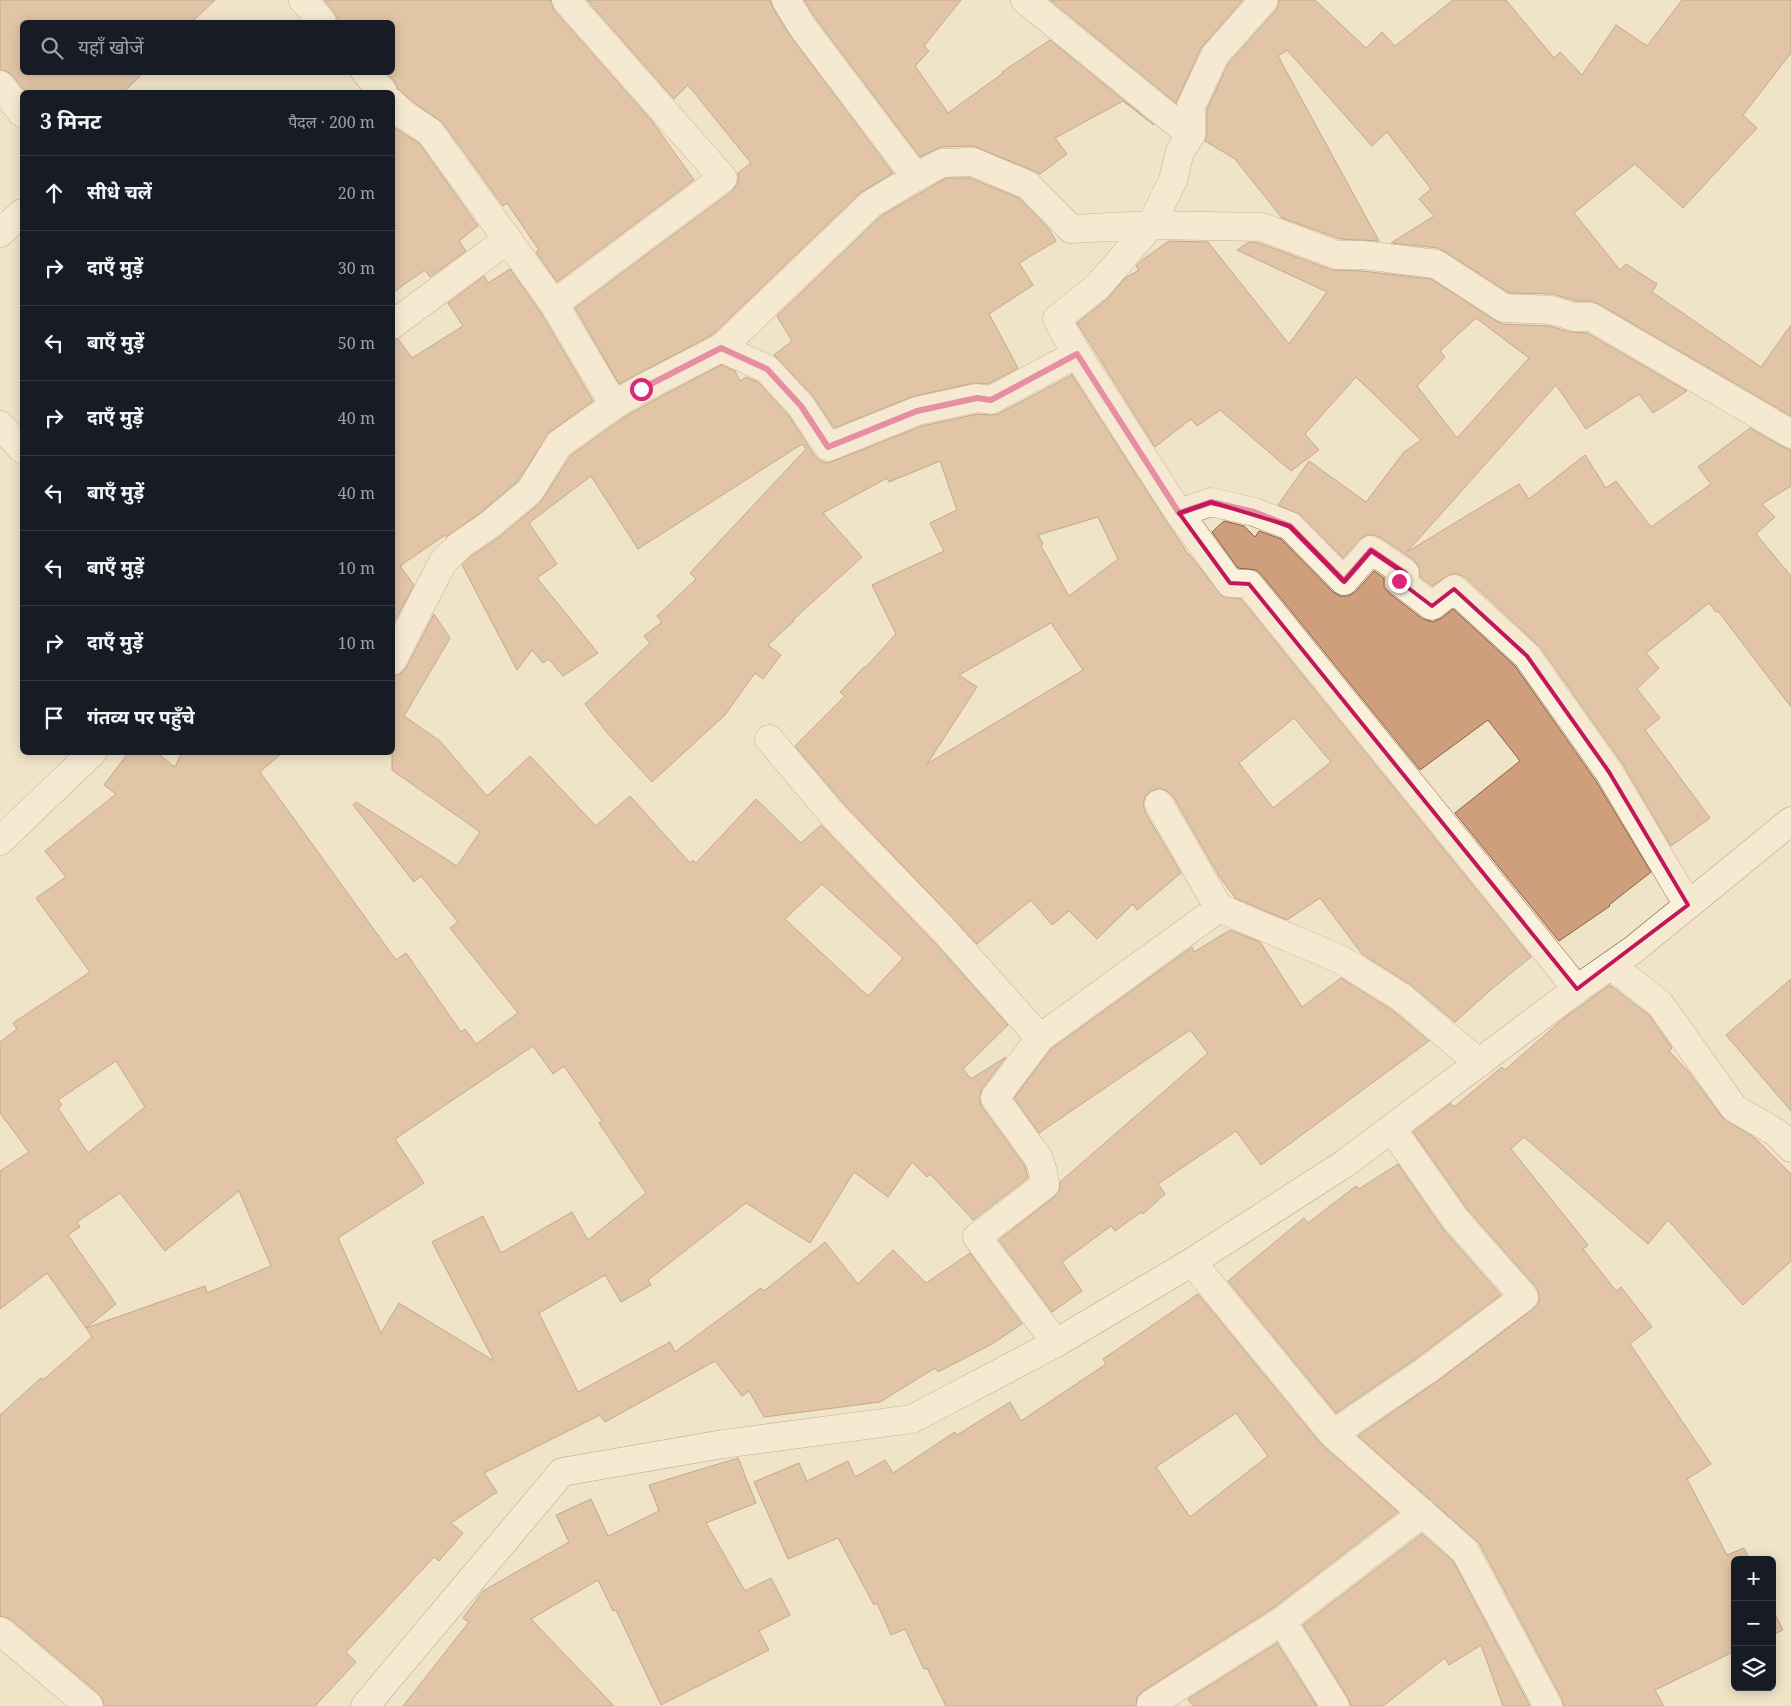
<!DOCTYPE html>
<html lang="hi">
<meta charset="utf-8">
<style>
:root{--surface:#171b24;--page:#20242c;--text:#f1f3f6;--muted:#9ea1a6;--line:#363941}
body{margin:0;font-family:"Noto Serif","Noto Sans Devanagari",serif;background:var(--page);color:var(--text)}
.controls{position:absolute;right:15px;bottom:15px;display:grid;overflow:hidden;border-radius:8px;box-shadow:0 2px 12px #0003}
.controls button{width:45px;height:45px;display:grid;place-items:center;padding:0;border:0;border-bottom:1px solid var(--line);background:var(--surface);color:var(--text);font:25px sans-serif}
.stop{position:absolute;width:15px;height:15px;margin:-11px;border:4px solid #db2777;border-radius:50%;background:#fff}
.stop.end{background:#db2777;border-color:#fff;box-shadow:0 1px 5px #0008}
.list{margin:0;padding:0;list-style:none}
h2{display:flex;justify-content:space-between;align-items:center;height:65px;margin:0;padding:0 20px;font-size:21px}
h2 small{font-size:16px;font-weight:400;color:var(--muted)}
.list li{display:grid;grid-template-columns:32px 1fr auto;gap:15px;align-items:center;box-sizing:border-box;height:75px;padding:0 20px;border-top:1px solid var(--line)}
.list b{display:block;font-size:19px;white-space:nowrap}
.list em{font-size:16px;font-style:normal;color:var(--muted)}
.icon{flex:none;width:28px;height:28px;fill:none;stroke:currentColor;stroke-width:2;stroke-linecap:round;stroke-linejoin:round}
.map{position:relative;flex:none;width:1791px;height:1706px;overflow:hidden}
.search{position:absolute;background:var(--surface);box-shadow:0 2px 12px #0003;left:20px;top:20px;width:375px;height:55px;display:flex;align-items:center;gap:12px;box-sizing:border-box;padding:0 18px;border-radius:8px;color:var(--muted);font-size:19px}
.panel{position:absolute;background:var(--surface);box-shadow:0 2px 12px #0003;left:20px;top:90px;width:375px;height:665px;border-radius:8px}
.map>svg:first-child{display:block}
.building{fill:#cf9f7d;stroke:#8d5f41;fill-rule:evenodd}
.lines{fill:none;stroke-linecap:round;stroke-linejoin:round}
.minor-casing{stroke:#8d765c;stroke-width:29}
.secondary-casing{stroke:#6f573f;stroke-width:29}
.minor{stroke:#faf1dc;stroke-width:28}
.secondary{stroke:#faf1dc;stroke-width:28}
.route{stroke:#db2777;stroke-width:6}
.marked{fill:none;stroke:#c2185b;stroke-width:4;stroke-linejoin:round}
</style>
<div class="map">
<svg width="1791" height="1706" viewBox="0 0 1791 1706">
<rect width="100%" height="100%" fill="#f0e4c8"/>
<path class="building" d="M0,0h215l-23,22h-170v50h122l-20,20h-98l-14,-17 -6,-4 -6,-1z
M324,0h227l3,10 98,111 42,59 -137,102 -21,-30 3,-2 -32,-47 -4,3 -60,-83 -30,-21 -15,-13 -3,-7 -9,-10h6v-50h-53l-5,-10z
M587,0h183l3,8 18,29 102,136 -33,20 -148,142 -93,49 -44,-76 157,-117 6,-8v-10l13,-10 -63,-78 -14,14z
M804,0h157l-37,46 5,5 -14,15 33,47 55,-40 -1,-1 48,-32 104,85 -31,-24 -68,37 12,16 -27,20 -6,-3 -61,-25 -32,1 -21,10 -104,-138z
M1050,0h193l-42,48 -25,55z
M1279,0h36l51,48 16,-16 13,14 58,-46h53l48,58 6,-6 22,23 34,-50 31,21 35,-46h109v53l-48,62 14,13 -74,80 -48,-44 -61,49 46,57 6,-6 31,20 -5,8 109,75 30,-42v91l-192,-112 -8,-3h-15l-23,-7 -44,-1 -65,-42 -6,-3 -47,-5 43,-27 -15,-17 12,-10 -44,-57 -15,14 -85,-96 -9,6 101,185 -39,-2 -58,-21 -47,-59 -30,-18 2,-6v-26l21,-45 48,-54z
M392,126l27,17 59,83 -19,15 7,10 -36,26 -5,-7 -33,23z
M946,178h24l49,20 30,31 7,12 -37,22 14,22 -44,29 29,54 -30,16 -14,-1 -60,13 -80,32 -21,-32 -39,-41 18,-14 -15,-25 104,-100z
M1169,241l39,1 81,102 38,-52 -90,-42 12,-8 10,1 73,27 30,1 69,8 65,42 7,3 46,2 21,6 17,1 100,58 -34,22 -14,-19 -53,35 -30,-44 -149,167 112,-68 10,15 56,-44 21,33 10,-7 35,46 60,-43 -13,-17 52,-39 33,19 8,3v36l-29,18 13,13 -19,17 35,42v131l-73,-96 -2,1 -7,-9 -63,50 13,15 -22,21 23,29 -15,12 65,88 -39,28 -49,-83 -82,-116 -75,-70 -7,-3h-7l-19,12 -12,-9 -1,-10 -5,-7 -34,-23 -7,-2h-7l-6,4 -17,19 -42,-43 -23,-10 31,-44 57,41 38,-50 17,-12 -65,-63 -51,57 14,16 -28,21 -71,-61 -23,16 -6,-7 -36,28 -78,-124 31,-25 17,-20 14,-8 -3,-4 6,-6zM1476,318l53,40 -72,80 -40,-52 28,-29 -5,-6z
M510,269l31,44 52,88 -43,31 -32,49 -39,33 -33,23 -1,-2 -45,31 14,19 -22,41v-286l6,-1 14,19 51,-32 -15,-23 36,-27 4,7z
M721,365l14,6 5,10 6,-4 12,5 31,34 26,40 5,5 7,2 7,-2 88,-35 56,-12 11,1 9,-1 74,-39 94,146 17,25 5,9 1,-1 33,42 19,3 290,358 -37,30 -39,35 -44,-37 -49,-31 -42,-56 -33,22 -52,-22 -16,-22 -46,-80 -6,-5 -8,-3 -8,3 -6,6 -2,7 2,8 36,61 -44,37 -4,-6 -36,35 -28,-28 -17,14 -21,-25 -54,44 -132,-139 -50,-59 50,-50 -5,-4 24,-25 1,1 31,-34 -24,-49 72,-34 -14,-28 27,-13 -17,-49 -51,21 -2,-4 -64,35 39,44 -69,63 1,1 -26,24 13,10 -18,24 -8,-6 -30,42 -73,67 -44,-48 -23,-30 65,-61 -6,-7 18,-14 -5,-6 39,-37 -6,-6 116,-124 -4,-5 -164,105 -47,-73 -62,47 28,41 -20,14 61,75 -35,23 -14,-17 -6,4 -11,-13 -15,20 -55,-105 8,-8 28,-19 42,-35 31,-48 52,-37 26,-15zM1098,517l20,42 -49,37 -28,-50 2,-2 -5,-9zM1051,623l32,47 -156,94 50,-77 -18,-12zM1294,718l37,44 -58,46 -34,-45z
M1224,521l20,5 11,11 4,-6 22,8 52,53 7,4h8l7,-4 19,-21 10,7v9l5,6 34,26 10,3 9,-4 11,-9 62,57 81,115 55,91 -42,33 1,1 -51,35 -104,-128 65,-52 -32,-41 -68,50 -159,-196 -5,-4 -18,-2 -26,-36z
M434,614l16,24 -46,78 36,25 47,55 43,-40 66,70 34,-30 60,67 3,-3 3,3 60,-64 45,44 20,-18 111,115 76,85 -45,44 8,10 35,-22 -24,32 -3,9 3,9 43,59 3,12 -55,42 -43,-46 -3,3 -15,-15 -24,35 -34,-25 -44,71 -64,-40 -98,77 3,5 -30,17 -16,-27 -66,38 39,79 92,-50 5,10 86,-64 3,3 61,-49 33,42 35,-34 33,33 44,-30 52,71 -30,20 -54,28 -3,-4 -55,34 -116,15 -15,-26 -7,5 -27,-35 -110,61 -5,-7 -116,58 13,19 -46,31 12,10 -24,28 -5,-4 -88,95 10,10 -41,44h-211l-1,-6 -4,-6 -89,-75 -10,-3v-201l41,-37 2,2 49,-43 -6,-9 119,-42 2,7 64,-27 -32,-75 -74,60 -45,-58 -43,29 3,5 -12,8 48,69 -30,24 -39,-55 -47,36v-138l29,-19 -29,-39v-71l17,-13 -4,-6 77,-51 -54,-74 30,-21 -21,-26 71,-57 -12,-9 25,-33h27l19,15 7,-15h101l-23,20 136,188 10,-7 55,79 4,-3 11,15 42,-31 -68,-85 8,-6 -37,-46 -7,6 -61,-77 3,-3 101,64 23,-34 -88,-62v-93l8,-3 6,-6zM822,884l81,74 -35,38 -83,-77zM533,1046l20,28 11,-8 38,55 -3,2 47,70 -58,47 -16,-28 -71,41 -18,-37 -51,26 62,119 -95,-58 -18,30 -43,-95 86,-55 -29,-44zM116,1061l29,46 -57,46 -30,-45 4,-3 -4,-5z
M1230,930l30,12 42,65 39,-29 51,32 37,31 -168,124 -25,-34 -78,53 7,10 -22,20 -2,-2 -26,19 -4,-5 -49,36 20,29 -30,21 -53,-72 55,-43 5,-6 1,-9 148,-129 -18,-23 -151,103 -25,-35 37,-49 141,-102 2,5z
M1791,979v132l-65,-76z
M1610,985l39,30 23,33 -3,3 19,20 34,46 34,22 35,35v87l-48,44 -75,-85 -20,24 -124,-107 -13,12 77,96 -5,4 33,42 5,-4 31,40 -22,17 81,120 -24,15 40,76 17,-7 6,12h-15v91l-80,39 9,16h-100l-2,-7 -83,-156 -121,-107 78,-54 97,-73 6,-7v-8l-3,-7 -68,-77 -55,-78 38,-29 3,4 48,-40 3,3 59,-52z
M1398,1164l45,65 58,66 -83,62 -82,56 -108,-132 76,-63 4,5 48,-37 3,3z
M1198,1294l123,150 77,68 -125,96 -130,83 -6,6 -1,9h-190l-19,-38 -3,1 -19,-40 -14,6 -14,-32 -3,2 -36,-67 -50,21 -34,-77 45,-19 8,18 41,-20 7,16 30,-17 8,13 62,-41 2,3 53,-33 11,19 85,-57 -3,-5zM1236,1413l32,43 -78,61 -34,-50z
M738,1458l18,45 -50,20 39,68 26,-13 19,37 -31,16 10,19 -108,55 -45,-95 -3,1 -15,-31 -67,39 83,87h-211l66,-84 -6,-4 20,-27 86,-49 -13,-27 35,-16 17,37 51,-25 -10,-26z
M1422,1534l31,27 77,145h-27l-22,-61 -32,20 -4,-7 -62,48h-32l-3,-8 -45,-73z
M1772,1608l11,22 -11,5z
M1277,1643l40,63h-124l-5,-7z"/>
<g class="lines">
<defs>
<path id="minor" d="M303,0l19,22
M1025,0l166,135
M365,72l18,20
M0,85l22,28
M392,103l11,11 27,18 124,172 60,101 27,-16 80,-41 150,-144 45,-27 -113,-149 -17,-28
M916,177l26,-14 31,-1 55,23 43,44 80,-4 111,2 75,28h26l73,9 68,44 48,2 22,7h17l200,117
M0,233l22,-20
M554,304l169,-126 -157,-178
M392,325l116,-86
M721,348l46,21 34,37 27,41 89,-36 60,-13 14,2 86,-46 102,159 51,70 19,1 328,405
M1077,354l-20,-35 41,-33 53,-61 22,-45 7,-29 11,-16v-29l24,-51 49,-55
M0,425l22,24
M1179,513l32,-11 43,10 36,14 54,55 27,-31 34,23 -6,8 33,25 22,-17 73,67 82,116 79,133
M392,661l51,-99 17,-17 28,-19 42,-35 29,-47 55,-39
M769,739l64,76 110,114 97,109
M1159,804l60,104 121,51 61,38 78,66
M0,841l93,-89
M1612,966l48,38 74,104 43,25 14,15
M1192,1262l141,172 132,117 83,155
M1056,1343l-79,-106 68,-52 -2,-13 -4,-13 -44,-61 45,-60 179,-130
M1333,1434l94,-64 97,-73 -68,-77 -64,-91
M1282,1621l53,85
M0,1631l89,75
M1151,1704l131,-83 141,-108"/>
<path id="secondary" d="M365,1706l197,-234 161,-28 189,-25 144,-76 136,-81 152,-98 233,-175 56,-39 158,-129"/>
</defs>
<use href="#minor" class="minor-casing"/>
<use href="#secondary" class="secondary-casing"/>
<use href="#minor" class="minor"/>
<use href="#secondary" class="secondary"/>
</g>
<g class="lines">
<path class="route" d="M641,389l80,-41 46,21 34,37 27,41 89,-36 60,-13 14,2 86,-46 102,159 32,-11 43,10 36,14 54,55 27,-31 34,23 -6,8"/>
</g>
<path d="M0 0H1791V1706H0ZM1211,502l79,24 54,55 27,-31 34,23 -6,8 33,25 22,-17 73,67 82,116 79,133 -111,84 -328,-405 -19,-1 -51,-70z" fill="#f0e4c8" fill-opacity=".55" fill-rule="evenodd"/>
<path class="marked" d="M1211,502l79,24 54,55 27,-31 34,23 -6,8 33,25 22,-17 73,67 82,116 79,133 -111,84 -328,-405 -19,-1 -51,-70z"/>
</svg>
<div class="controls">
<button>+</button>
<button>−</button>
<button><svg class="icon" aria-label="layers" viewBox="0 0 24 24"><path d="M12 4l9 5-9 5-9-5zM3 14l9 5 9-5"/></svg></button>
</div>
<div class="stop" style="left:641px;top:389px"></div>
<div class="stop end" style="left:1399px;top:581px"></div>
<div class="search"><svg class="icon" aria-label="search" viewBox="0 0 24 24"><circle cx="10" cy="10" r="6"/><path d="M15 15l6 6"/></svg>यहाँ खोजें</div>
<section class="panel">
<h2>3 मिनट<small>पैदल · 200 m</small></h2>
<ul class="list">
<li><svg class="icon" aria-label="ahead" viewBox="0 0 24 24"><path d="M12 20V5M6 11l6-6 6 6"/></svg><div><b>सीधे चलें</b></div><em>20 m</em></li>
<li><svg class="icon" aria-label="right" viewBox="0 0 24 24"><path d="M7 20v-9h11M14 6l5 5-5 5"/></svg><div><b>दाएँ मुड़ें</b></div><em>30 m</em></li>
<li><svg class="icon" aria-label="left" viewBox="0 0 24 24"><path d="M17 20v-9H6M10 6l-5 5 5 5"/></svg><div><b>बाएँ मुड़ें</b></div><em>50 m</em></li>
<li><svg class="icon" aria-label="right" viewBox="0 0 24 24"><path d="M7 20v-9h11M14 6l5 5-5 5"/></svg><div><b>दाएँ मुड़ें</b></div><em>40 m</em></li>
<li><svg class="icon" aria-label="left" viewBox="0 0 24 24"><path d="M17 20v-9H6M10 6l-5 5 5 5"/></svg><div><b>बाएँ मुड़ें</b></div><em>40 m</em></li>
<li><svg class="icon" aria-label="left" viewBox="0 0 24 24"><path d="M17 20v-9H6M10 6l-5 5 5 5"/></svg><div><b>बाएँ मुड़ें</b></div><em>10 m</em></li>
<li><svg class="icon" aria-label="right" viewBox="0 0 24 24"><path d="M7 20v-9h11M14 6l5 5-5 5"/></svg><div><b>दाएँ मुड़ें</b></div><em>10 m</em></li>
<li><svg class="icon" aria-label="arrive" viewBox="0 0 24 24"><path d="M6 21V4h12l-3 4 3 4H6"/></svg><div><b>गंतव्य पर पहुँचे</b></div></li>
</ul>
</section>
</div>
